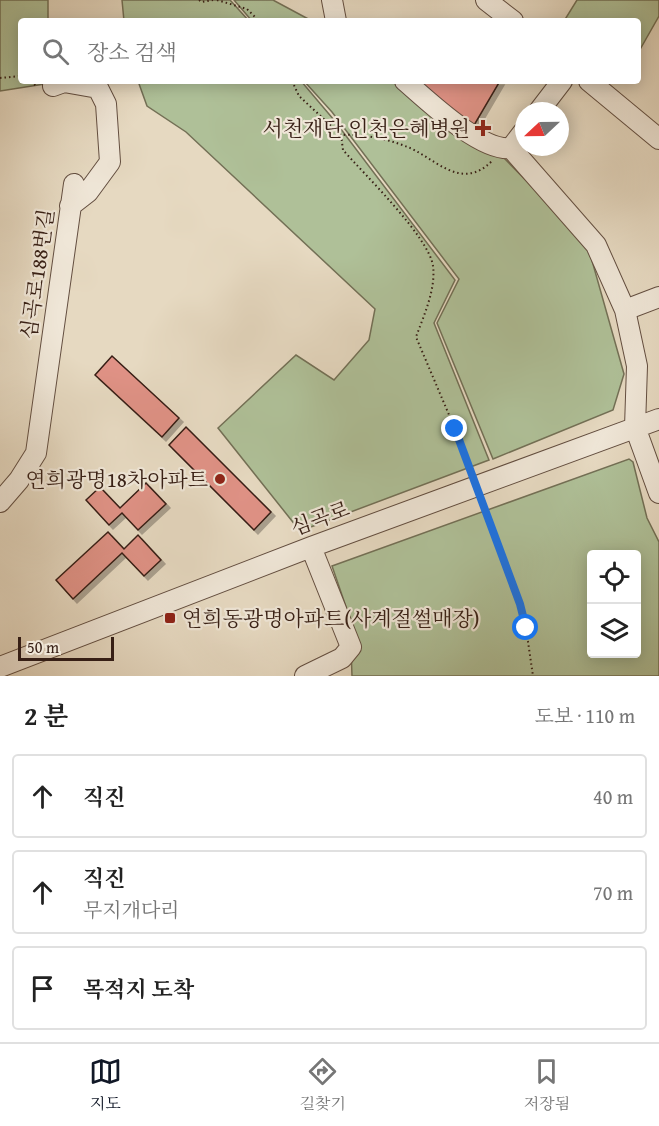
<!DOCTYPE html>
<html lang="ko">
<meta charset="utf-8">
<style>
:root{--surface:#fff;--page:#f6f6f6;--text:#222;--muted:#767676;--line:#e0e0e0;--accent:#111827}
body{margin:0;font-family:"Gentium Book Plus","Noto Serif KR",serif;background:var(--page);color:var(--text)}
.controls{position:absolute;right:18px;bottom:18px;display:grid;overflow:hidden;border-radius:6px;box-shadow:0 3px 15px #0003}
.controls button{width:54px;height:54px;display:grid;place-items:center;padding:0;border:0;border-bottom:2px solid var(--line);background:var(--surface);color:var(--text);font:30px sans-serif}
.compass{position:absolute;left:515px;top:102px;width:54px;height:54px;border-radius:50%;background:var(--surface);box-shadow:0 3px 15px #0003;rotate:248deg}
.scale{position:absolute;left:18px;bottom:15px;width:96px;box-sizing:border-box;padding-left:6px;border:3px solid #371f15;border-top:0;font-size:16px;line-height:21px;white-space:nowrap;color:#371f15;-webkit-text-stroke:4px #efe6d7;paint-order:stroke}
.stop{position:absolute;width:18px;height:18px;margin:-14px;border:4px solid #1a73e8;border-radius:50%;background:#fff}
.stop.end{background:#1a73e8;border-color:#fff;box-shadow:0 2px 6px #0008}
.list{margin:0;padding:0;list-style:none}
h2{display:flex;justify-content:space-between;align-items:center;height:78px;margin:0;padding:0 24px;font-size:26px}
h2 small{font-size:20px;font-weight:400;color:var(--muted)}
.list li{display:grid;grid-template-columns:39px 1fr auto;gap:18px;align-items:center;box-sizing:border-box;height:84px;margin:0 12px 12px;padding:0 12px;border:2px solid var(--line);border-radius:6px}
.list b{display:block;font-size:22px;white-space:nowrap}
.list p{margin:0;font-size:20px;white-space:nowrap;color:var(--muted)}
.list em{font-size:20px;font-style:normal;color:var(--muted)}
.icon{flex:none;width:33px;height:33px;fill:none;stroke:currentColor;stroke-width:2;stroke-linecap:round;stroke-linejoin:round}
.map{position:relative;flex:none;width:659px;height:676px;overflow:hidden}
.search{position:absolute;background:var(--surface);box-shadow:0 3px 15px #0003;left:18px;right:18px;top:18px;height:66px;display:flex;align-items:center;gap:15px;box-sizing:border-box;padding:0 21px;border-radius:6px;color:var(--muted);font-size:22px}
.sheet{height:366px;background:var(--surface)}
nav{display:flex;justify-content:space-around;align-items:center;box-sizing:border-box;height:84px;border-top:2px solid var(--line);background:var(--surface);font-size:16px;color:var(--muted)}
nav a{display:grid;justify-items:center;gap:3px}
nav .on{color:var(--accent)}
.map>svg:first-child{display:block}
.green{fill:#afc098;stroke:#737056;stroke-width:1.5;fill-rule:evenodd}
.building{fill:#e09286;stroke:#371f15;stroke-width:1.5;filter:url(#shadow)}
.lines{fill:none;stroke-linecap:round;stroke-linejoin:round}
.minor-casing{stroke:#634e40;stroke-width:22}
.path{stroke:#371f15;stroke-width:2;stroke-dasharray:1.5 3;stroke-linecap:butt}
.minor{stroke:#efe6d7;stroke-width:20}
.path-bridge{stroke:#371f15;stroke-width:2;stroke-dasharray:1.5 3;stroke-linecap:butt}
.route{stroke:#1a73e8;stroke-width:8}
.poi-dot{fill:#8f2418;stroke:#efe6d7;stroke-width:2}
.labels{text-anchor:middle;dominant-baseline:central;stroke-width:4.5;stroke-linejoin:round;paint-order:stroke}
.poi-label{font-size:21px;fill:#371f15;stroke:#efe6d7;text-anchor:end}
.street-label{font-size:21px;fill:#371f15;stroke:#efe6d7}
</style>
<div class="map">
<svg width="659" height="676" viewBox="0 0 659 676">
<defs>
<filter id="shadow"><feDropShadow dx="4" dy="4" stdDeviation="0" flood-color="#0004"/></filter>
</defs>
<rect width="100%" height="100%" fill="#e6d9c1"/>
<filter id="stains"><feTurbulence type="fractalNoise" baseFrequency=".00333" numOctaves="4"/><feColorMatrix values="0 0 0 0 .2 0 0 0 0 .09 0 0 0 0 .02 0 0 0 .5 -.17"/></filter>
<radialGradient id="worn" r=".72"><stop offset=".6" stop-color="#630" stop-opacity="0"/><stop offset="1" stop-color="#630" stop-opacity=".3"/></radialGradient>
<path class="green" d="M0,0h48v21h-27v60l30,2 -51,8z
M122,0h108l19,21h-125z
M234,0h39l39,21h-60z
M577,0h82v16l-21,37v-32h-74z
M138,81h163l33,39 121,160 -21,43 55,137 -189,71 -82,-103 78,-73 38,25 35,-40 6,-31 -189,-177 -39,-26z
M304,81h91l75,63 34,14 56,57 29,35 35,124 -11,36 -120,49 -56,-136 22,-44 -127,-167z
M629,459l4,3 14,56 12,24v134h-307l-1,-29 3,-17 -22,-64zM592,554h44v100h-44z"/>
<path class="building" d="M419,81h81l-27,46z
M112,356l67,62 -17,19 -67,-62z
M186,427l85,85 -17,18 -85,-85z
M146,483l20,21 -28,26 -16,-17 -13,12 -23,-25 14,-13 20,21z
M108,532l16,17 14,-14 23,25 -17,16 -22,-23 -49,46 -17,-19z"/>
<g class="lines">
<defs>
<path id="minor" d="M332,0l4,21
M486,0l27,21
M405,81c22,19 76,71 106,67l85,97 29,65 12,56 -2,61 24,66
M589,81l70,58
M53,86l11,-4 34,6 8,16 4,58 -22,30 -18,14
M539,111l23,-30
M511,148l13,-17
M625,310l34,-13
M0,502l19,-22 17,-27 38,-269
M0,667l311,-120 348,-128
M305,676l37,-18 9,-11 -40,-100"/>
</defs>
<use href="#minor" class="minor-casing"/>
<path class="path" d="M199,0l3,2 11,-2
M217,0l30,9 12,12
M0,78l21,-2
M31,81l6,6
M292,81l7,15 42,39c22,-1 43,3 64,11 29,10 55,47 87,15
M341,135l2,15c21,24 86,87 90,116 3,23 -9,49 -17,71l39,92
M502,555l24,73 7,48"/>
<use href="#minor" class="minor"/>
<path class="path-bridge" d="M455,429l47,126"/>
</g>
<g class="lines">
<path class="route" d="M455,429l65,175 6,24"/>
</g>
<g class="poi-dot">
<path d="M480 119h6v6h6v6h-6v6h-6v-6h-6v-6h6z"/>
<circle cx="220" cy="479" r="6"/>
<rect x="164" y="612" width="12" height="12" rx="3"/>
</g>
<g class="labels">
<g class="poi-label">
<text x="470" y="128">서천재단 인천은혜병원</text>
<text x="208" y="479">연희광명18차아파트</text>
<text x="182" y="618" text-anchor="start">연희동광명아파트(사계절썰매장)</text>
</g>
<g class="street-label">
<text transform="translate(37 274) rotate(-82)">심곡로188번길</text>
<text transform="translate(320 518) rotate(-20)">심곡로</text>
</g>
</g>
<rect width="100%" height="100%" filter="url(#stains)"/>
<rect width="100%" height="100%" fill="url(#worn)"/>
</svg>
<div class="controls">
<button><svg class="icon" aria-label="locate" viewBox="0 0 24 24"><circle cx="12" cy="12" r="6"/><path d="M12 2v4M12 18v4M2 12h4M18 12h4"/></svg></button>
<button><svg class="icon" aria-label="layers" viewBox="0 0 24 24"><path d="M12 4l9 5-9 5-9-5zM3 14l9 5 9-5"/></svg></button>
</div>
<svg class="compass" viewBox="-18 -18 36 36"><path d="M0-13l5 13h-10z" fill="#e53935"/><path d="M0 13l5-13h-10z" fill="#767676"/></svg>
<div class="scale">50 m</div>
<div class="stop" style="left:526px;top:628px"></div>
<div class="stop end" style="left:455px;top:429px"></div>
<div class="search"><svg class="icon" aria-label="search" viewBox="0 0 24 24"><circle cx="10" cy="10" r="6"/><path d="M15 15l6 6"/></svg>장소 검색</div>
</div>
<section class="sheet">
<h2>2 분<small>도보 · 110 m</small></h2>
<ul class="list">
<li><svg class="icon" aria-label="ahead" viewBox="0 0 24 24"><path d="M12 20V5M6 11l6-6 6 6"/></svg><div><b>직진</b></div><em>40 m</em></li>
<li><svg class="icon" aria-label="ahead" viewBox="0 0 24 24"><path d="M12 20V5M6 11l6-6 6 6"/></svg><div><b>직진</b><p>무지개다리</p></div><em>70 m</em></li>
<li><svg class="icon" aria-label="arrive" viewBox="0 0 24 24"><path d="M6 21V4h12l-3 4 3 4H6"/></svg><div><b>목적지 도착</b></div></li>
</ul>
</section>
<nav>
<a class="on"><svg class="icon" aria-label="map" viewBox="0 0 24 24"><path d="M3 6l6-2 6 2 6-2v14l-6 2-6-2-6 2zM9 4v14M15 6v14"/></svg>지도</a>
<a><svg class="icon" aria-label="directions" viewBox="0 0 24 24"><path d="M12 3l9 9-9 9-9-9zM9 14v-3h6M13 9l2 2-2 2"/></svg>길찾기</a>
<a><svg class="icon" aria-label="saved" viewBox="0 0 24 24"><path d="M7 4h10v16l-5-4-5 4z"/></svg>저장됨</a>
</nav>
